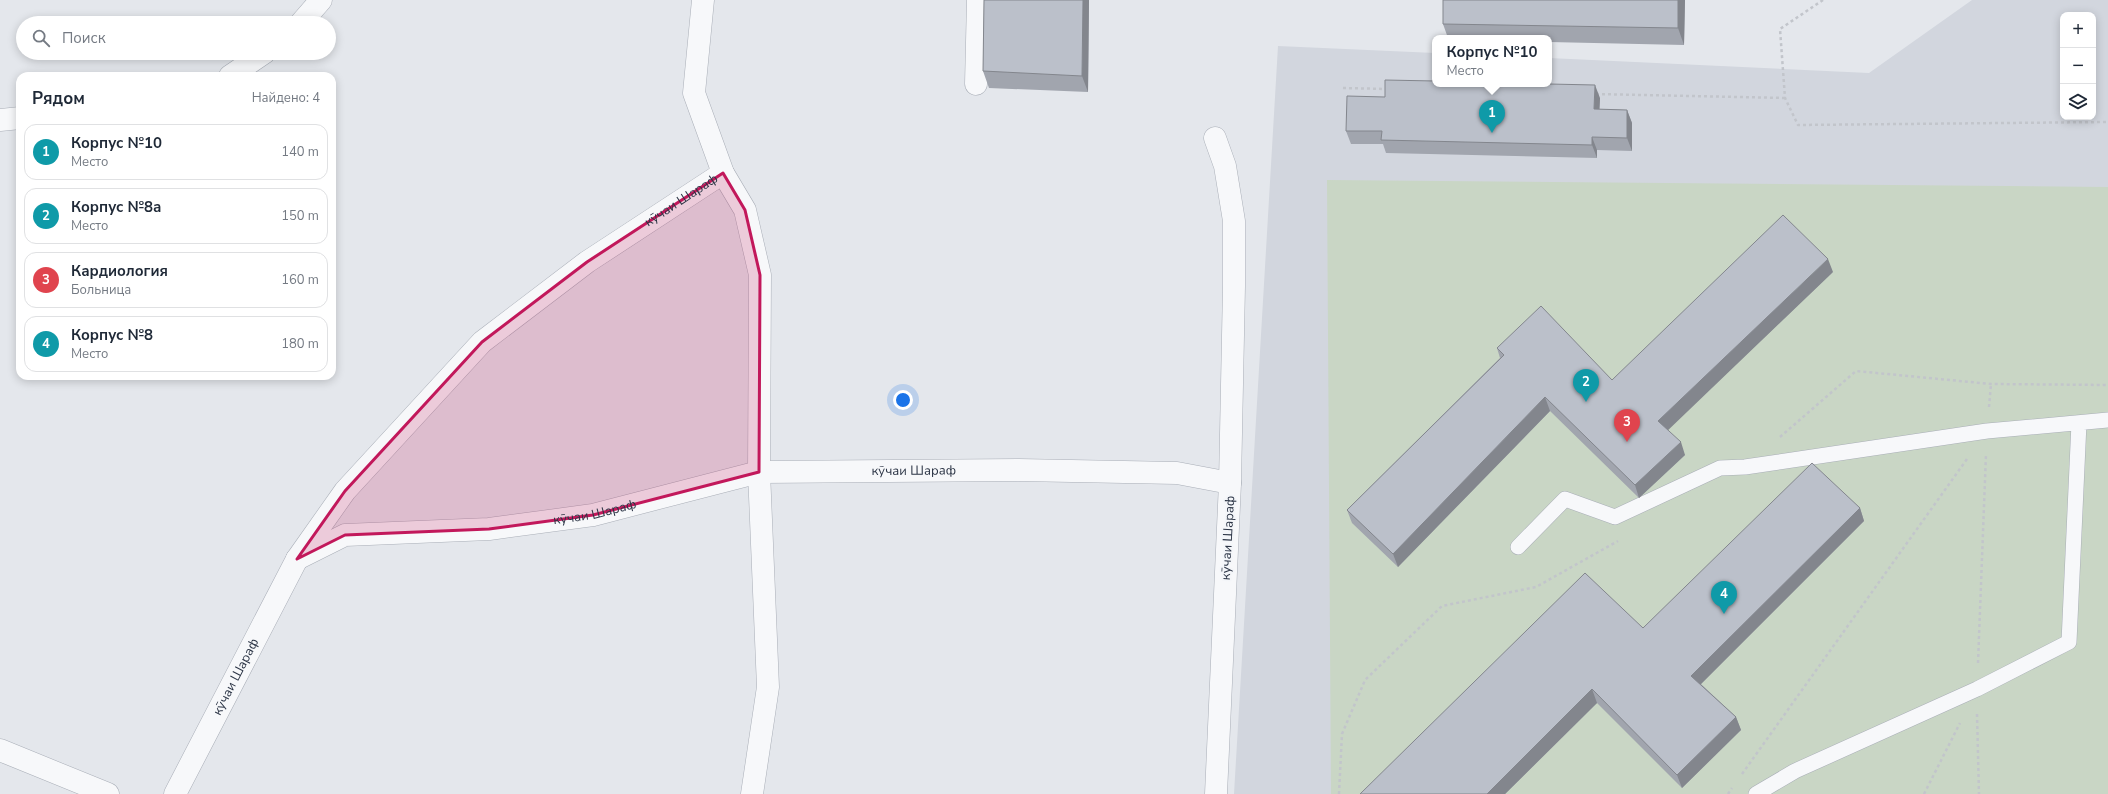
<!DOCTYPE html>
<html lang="ru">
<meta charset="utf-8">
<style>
:root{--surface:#fff;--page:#f6f6f7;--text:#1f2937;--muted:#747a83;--line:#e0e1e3;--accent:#111827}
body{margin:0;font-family:"Nunito Sans",sans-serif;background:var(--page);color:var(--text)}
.controls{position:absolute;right:12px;top:12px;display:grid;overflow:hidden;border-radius:8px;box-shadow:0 2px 10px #0003}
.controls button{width:36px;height:36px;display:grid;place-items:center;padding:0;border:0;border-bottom:1px solid var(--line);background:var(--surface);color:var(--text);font:20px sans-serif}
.you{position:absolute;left:903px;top:400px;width:14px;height:14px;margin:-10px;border:3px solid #fff;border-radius:50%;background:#1a73e8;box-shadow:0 0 0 6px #1a73e833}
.badge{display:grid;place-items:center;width:26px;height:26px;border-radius:50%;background:var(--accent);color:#fff;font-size:13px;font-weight:700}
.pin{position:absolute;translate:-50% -33px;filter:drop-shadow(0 1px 2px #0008)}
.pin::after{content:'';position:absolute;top:21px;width:14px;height:12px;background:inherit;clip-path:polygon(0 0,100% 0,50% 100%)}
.popup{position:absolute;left:1432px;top:35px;width:120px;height:52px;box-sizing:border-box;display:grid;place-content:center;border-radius:8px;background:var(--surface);filter:drop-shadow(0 1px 3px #0005);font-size:13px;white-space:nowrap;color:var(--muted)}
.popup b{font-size:15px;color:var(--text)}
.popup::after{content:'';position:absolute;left:50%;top:100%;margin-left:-8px;border:8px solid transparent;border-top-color:var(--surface)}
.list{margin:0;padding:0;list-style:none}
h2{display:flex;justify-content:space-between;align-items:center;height:52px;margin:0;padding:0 16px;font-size:17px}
h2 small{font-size:13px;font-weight:400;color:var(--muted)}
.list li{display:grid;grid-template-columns:26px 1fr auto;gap:12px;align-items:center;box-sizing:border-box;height:56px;margin:0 8px 8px;padding:0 8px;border:1px solid var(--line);border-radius:12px}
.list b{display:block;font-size:15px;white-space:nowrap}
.list p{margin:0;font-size:13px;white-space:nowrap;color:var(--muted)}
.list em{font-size:13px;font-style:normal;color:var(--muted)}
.icon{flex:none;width:22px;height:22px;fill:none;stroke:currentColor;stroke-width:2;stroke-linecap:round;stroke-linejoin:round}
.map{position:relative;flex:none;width:2108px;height:794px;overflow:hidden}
.search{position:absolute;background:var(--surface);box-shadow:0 2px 10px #0003;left:16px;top:16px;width:320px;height:44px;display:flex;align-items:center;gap:10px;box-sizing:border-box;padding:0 14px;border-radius:22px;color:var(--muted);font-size:15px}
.panel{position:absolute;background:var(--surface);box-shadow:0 2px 10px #0003;left:16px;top:72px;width:320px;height:308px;border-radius:12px}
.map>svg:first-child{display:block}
.built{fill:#d2d6de;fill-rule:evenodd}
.green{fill:#c9d6c5}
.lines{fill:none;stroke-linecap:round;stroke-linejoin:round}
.service-casing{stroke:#a9aeb7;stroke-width:16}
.minor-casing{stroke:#a9aeb7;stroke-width:23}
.path{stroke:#c2c5cb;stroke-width:2.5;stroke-dasharray:3 3;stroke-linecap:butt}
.service{stroke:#f7f8fa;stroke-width:15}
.minor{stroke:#f7f8fa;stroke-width:22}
.wall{fill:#a1a5ae}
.shaded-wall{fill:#83868d}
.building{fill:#bbc0ca;stroke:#83868d}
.marked{fill:#c2185b;fill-opacity:0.2;stroke:#c2185b;stroke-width:3;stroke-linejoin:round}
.labels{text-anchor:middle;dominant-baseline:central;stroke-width:4;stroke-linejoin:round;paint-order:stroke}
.street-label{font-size:13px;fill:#2b3445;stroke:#f4f6f9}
</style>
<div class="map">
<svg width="2108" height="794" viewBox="0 0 2108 794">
<rect width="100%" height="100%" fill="#e4e7ec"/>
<path class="built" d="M1972,0h136v794h-874l44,-748 157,7v31h114v-26l320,15zM2063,15h30v102h-30z"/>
<path class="green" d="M1327,180l781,7v607h-777z"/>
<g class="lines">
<defs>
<path id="service" d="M1518,547l47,-48 50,18 105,-49 25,-1 242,-36 121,-11
M1756,794l39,-23 182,-82 92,-47 10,-219"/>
<g id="minor">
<path d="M703,0l-9,93 29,80 22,37 15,65 -1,197 9,215 -16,107"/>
<path d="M301,23l20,-23"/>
<path d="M230,76l34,-23"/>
<path d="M976,84l2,-84"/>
<path d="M0,120l20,-2"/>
<path d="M1215,138l10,28 9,55v65l-4,197 -14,311"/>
<path id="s1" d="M297,559l48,-24 144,-6 104,-14 166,-43 260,-2 158,3 53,10"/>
<path d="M0,750l108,44"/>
<path id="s2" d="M175,794l122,-235 48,-68 137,-149 105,-80 136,-89"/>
</g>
</defs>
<use href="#service" class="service-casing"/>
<use href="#minor" class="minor-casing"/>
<path class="path" d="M1823,0l-43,29 5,69 13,27 310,-3
M1343,88l44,1
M1596,94l189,4
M1989,407l2,-23
M1780,437l76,-66 135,13 117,1
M1978,663l8,-209
M1977,714l2,80
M1742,774l225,-315
M1339,794l3,-60 23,-54 77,-74 94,-19 82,-46
M1728,794l4,-6
M1924,794l36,-71"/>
<use href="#service" class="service"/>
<use href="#minor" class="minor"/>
</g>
<path class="wall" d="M984,0h105l-1,92 -99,-4 -6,-17z
M1443,0h242l-1,45 -135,-3v-4h-101l-5,-14z
M1600,98l-1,11 28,1 5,13v28l-35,-1v8l-211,-5 -3,-9h-32l-5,-13z
M1833,272l-166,158 18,25 -46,43 -89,-87 -152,156 -46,-44 -5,-13 153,-152 -3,-10 115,32z
M1860,508l4,13 -163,163 35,33 5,13 -59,58 -85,-85 -92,91h-145l283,-166z"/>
<path class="shaded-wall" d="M1083,0h6l-1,92 -6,-16z
M1678,0h7l-1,45 -6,-17z
M1595,85l5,13 -1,24 -5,-13z
M1627,110l5,13v28l-5,-13z
M1592,137l5,13v8l-5,-13z
M1828,259l5,13 -170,163 -5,-14z
M1545,397l5,14 -152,156 -5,-13z
M1681,442l4,13 -46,43 -4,-13z
M1860,508l4,13 -168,168 -5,-13z
M1592,689l5,14 -92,91h-18z
M1736,717l5,13 -59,58 -5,-13z"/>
<path class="building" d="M984,0h99l-1,76 -99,-5z
M1443,0h235v28l-235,-4z
M1385,80l50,1v3h114l46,1 -1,24 33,1v28l-35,-1v8l-211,-5 1,-9h-36l1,-35 38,1z
M1783,215l45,44 -170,162 23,21 -46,43 -90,-88 -152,157 -46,-44 157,-155 -7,-7 44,-42 71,74z
M1812,463l48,45 -169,168 45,41 -59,58 -85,-86 -105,105h-127l225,-221 58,55z"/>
<path class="marked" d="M723,173l22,37 15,65 -1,197 -166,43 -104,14 -144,6 -48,24 48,-68 137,-149 105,-80z"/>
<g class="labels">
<g class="street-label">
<text stroke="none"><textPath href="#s2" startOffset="795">кӯчаи Шараф</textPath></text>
<text stroke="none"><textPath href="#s1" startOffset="629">кӯчаи Шараф</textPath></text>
<text stroke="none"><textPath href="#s1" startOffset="305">кӯчаи Шараф</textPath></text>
<text transform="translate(1228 538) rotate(-87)">кӯчаи Шараф</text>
<text stroke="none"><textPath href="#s2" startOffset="132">кӯчаи Шараф</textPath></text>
</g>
</g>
</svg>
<div class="controls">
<button>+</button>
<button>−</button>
<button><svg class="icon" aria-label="layers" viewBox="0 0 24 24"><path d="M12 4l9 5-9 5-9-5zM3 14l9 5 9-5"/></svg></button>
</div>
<div class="you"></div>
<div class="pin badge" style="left:1492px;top:133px;background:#0f9aa8">1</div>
<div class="popup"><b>Корпус №10</b>Место</div>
<div class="pin badge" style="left:1586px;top:402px;background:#0f9aa8">2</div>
<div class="pin badge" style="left:1627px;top:442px;background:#e0444e">3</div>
<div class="pin badge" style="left:1724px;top:614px;background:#0f9aa8">4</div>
<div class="search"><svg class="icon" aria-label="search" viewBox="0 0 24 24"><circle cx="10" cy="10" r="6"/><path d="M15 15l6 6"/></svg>Поиск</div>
<section class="panel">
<h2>Рядом<small>Найдено: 4</small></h2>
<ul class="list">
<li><span class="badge" style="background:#0f9aa8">1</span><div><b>Корпус №10</b><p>Место</p></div><em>140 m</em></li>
<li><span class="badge" style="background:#0f9aa8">2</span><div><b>Корпус №8а</b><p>Место</p></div><em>150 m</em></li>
<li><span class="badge" style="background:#e0444e">3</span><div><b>Кардиология</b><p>Больница</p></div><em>160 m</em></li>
<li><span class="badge" style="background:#0f9aa8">4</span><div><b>Корпус №8</b><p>Место</p></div><em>180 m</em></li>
</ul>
</section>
</div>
